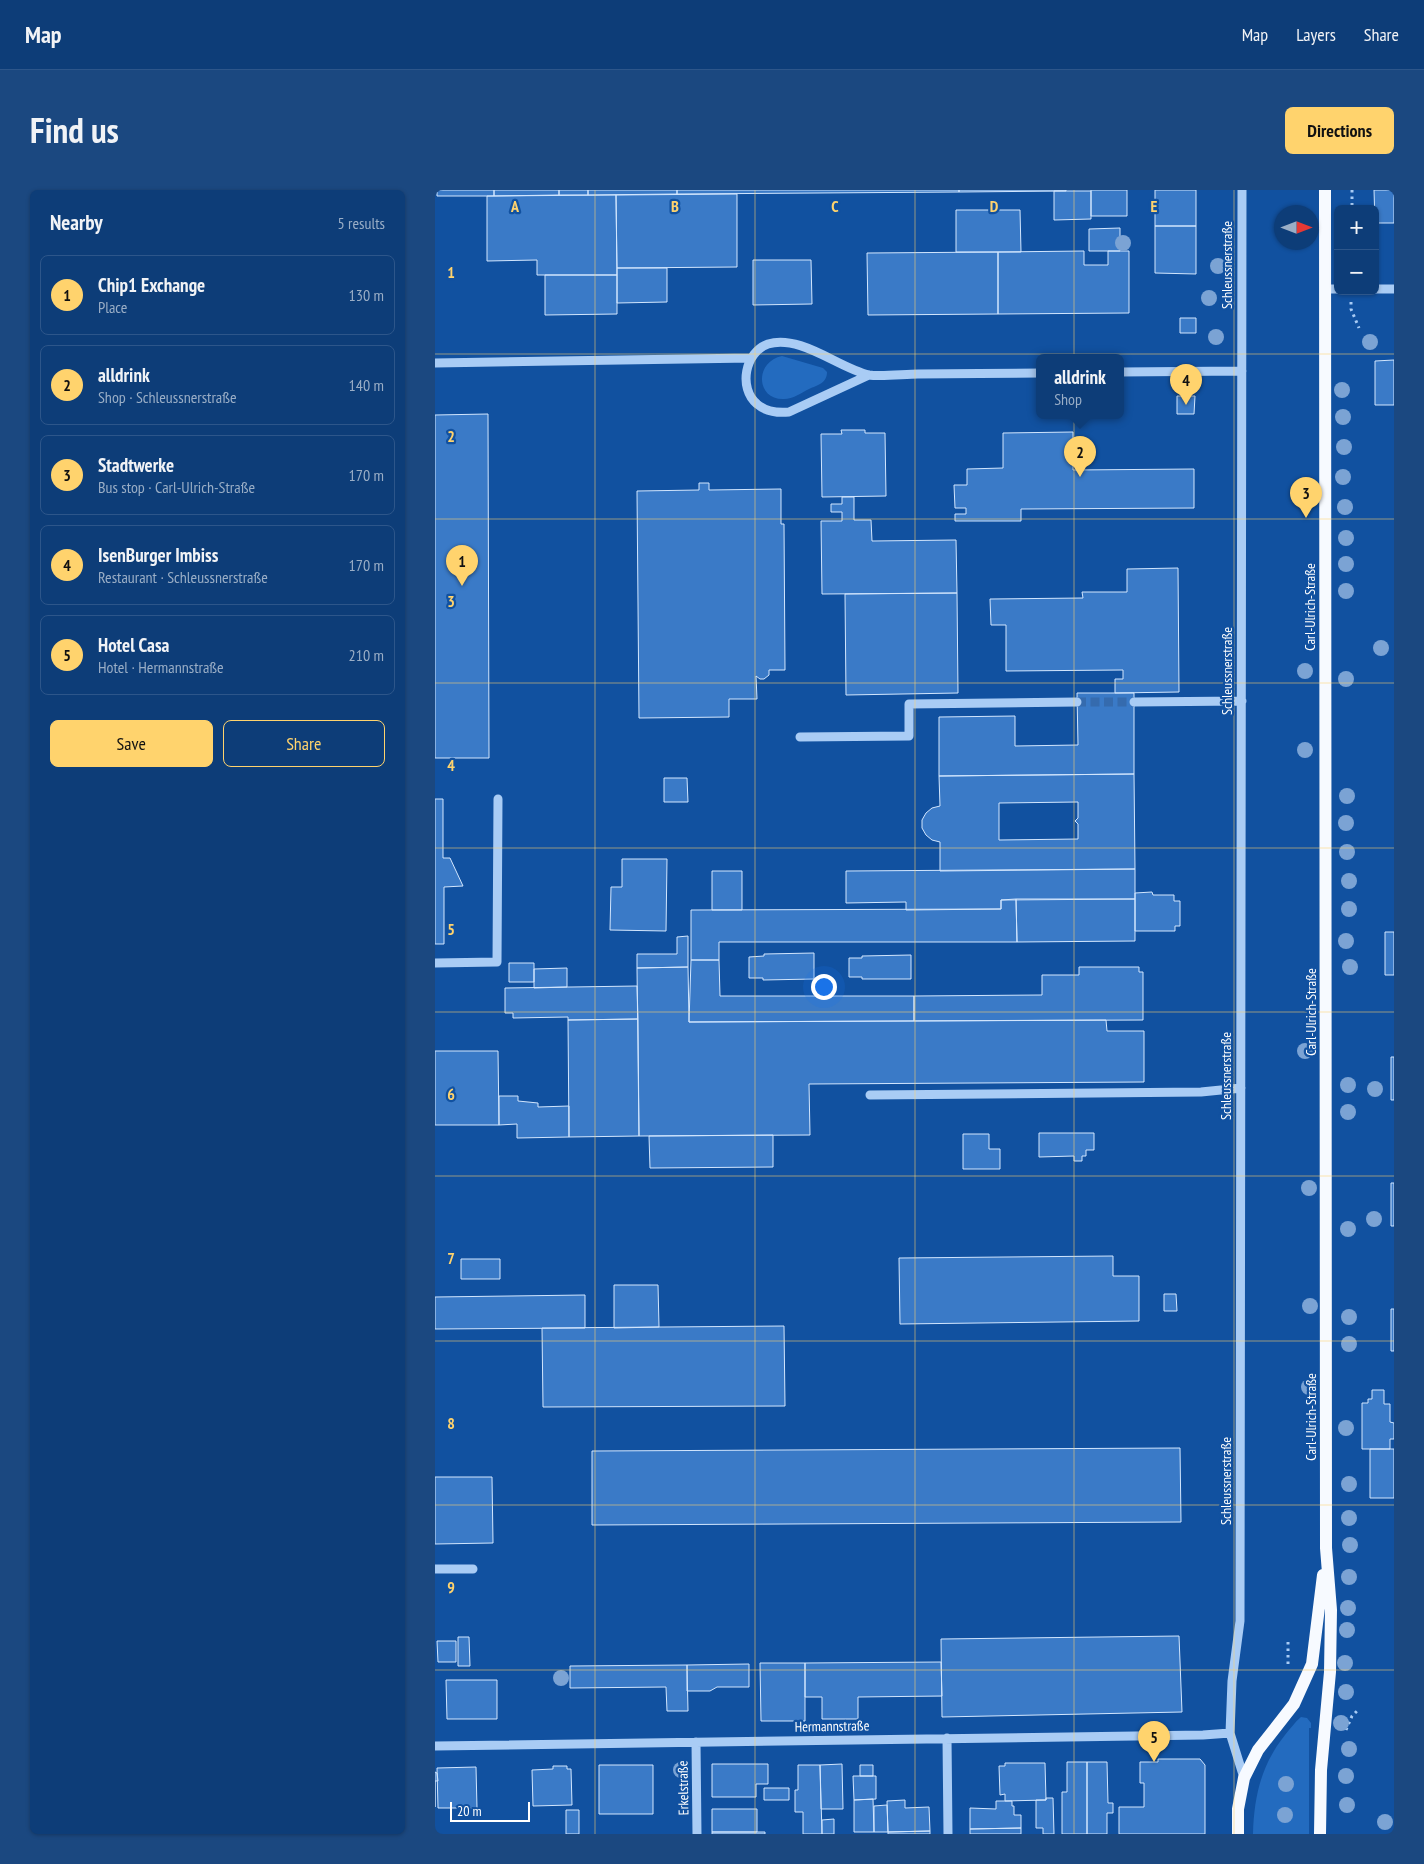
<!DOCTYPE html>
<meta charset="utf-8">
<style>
:root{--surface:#0d3d78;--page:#1b4880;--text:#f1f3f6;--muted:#9aaec6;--line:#2d568a;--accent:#ffd36d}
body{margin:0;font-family:"PT Sans Narrow",sans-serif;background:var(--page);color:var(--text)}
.controls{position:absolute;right:15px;top:15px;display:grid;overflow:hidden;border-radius:8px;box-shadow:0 1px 4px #0004}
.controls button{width:45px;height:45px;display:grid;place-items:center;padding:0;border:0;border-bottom:1px solid var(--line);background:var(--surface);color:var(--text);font:25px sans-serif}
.compass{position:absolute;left:839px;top:15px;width:45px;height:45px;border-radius:50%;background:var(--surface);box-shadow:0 1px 4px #0004;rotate:90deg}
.scale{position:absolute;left:15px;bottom:12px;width:80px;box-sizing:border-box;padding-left:5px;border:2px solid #fff;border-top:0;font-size:14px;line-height:18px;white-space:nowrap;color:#fff;-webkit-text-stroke:4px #1151a0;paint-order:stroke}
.you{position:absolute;left:388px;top:796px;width:18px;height:18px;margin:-12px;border:4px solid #fff;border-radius:50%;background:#1a73e8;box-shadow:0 0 0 8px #1a73e833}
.badge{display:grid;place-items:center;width:32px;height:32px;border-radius:50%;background:var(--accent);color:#111;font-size:16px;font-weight:700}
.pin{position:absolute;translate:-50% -41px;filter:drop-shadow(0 1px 2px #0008)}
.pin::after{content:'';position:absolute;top:26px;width:18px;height:15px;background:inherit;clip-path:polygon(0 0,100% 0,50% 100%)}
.popup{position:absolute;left:601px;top:164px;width:88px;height:65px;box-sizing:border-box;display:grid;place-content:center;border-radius:8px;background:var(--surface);filter:drop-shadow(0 1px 4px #0005);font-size:16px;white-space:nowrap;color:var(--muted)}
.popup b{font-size:19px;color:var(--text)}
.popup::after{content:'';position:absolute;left:50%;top:100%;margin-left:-10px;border:10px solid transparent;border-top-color:var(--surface)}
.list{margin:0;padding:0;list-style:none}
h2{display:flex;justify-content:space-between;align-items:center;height:65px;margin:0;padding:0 20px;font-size:21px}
h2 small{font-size:16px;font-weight:400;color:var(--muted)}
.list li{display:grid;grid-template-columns:32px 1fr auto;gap:15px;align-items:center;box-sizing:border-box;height:80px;margin:0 10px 10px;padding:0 10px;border:1px solid var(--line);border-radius:8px}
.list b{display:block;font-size:19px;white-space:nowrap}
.list p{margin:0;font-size:16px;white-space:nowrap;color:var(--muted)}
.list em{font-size:16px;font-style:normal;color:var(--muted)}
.actions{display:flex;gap:10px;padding:15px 20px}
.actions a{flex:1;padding:11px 0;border:1px solid var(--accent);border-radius:8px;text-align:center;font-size:18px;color:var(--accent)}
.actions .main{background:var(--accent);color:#111}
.map{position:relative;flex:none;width:959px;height:1644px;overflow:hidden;border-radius:8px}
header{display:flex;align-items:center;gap:30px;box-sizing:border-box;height:70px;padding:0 25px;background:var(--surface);border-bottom:1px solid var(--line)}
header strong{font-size:24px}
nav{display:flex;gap:28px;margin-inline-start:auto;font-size:18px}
.intro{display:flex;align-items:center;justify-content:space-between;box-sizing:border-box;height:120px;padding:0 30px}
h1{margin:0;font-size:35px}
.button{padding:12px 22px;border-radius:8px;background:var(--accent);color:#111;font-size:18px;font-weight:700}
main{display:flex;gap:30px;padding:0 30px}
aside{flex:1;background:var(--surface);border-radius:8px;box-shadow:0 1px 4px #0004}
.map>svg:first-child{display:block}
.green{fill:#236bbf}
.building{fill:#3a7ac7;stroke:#d2e6fe;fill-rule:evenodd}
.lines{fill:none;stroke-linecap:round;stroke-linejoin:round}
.minor-tunnel{stroke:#356bae;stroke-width:9;stroke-dasharray:9 4.5;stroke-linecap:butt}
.path{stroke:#a9ccf5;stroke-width:3;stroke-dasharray:2.5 4;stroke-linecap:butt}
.minor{stroke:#a9ccf5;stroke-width:9}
.major{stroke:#f7faff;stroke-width:12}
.tree{fill:#7ba3d4}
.grid{fill:none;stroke:#ffd36d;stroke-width:1;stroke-opacity:0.55}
.labels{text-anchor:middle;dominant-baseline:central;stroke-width:4.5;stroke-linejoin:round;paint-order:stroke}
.street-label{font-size:14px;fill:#fff;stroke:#1151a0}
.grid-label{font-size:16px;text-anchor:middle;font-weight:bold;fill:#ffd36d;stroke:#1151a0;stroke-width:4.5;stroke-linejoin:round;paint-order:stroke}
</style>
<header>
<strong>Map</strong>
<nav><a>Map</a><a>Layers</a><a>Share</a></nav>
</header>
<div class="intro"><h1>Find us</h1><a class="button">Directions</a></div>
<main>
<aside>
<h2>Nearby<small>5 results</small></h2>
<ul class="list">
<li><span class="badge">1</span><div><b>Chip1 Exchange</b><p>Place</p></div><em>130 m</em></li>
<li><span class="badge">2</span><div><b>alldrink</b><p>Shop · Schleussnerstraße</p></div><em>140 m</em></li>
<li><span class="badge">3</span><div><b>Stadtwerke</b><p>Bus stop · Carl-Ulrich-Straße</p></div><em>170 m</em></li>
<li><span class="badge">4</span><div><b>IsenBurger Imbiss</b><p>Restaurant · Schleussnerstraße</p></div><em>170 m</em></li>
<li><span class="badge">5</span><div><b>Hotel Casa</b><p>Hotel · Hermannstraße</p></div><em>210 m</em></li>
</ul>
<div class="actions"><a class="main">Save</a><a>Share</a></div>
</aside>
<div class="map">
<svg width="959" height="1644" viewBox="0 0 959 1644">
<rect width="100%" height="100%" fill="#1151a0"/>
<path class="green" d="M347,166l41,12 4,4c0,11 -9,13 -18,17 -8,4 -16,10 -25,10 -28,1 -30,-37 -2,-43z
M866,1527l6,1 4,5v5h-2v106h-56c1,-37 8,-69 32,-99 5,-6 10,-13 16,-18z"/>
<path class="building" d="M2,0h57v6h-57z
M59,0h65v5l-65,1z
M124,0h29v5h-29z
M153,0h89v4l-89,1z
M242,0h282v2l-282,2z
M524,0h107v1l-107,1z
M656,0h36v26h-36z
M720,0h41v36h-41z
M939,0h20v33h-19z
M619,1h37v28l-37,1z
M302,4v73l-120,1 -1,-73z
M181,5l1,80h-80v-15l-50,1v-65z
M521,20h64l1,42h-65z
M720,36h41v48l-41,-1z
M685,38v23h-31v-22z
M649,61v14h24v-14h21v62l-131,1v-62z
M563,62v62l-130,1 -1,-62z
M318,70h58l1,44 -59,1z
M182,78h50v34l-50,1z
M110,85h72v39l-72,1z
M745,128h16v15h-16z
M959,170v45h-19v-44z
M742,206h18l-1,18h-17z
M53,224l1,344h-54v-343z
M406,240h24v3h20l1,63 -64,1 -1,-63h21z
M638,242v38l121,-1v39l-173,1v12h-66v-7h11v-6h-11l-1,-23h13v-16l36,-1v-35z
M264,293h10v7l72,-1v35h3l1,146h-16v5l-5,4h-4l-4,-3 1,23h-28v18l-90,1 -2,-227 62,-1z
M407,307h12v23h17l1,21 84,-1 1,53 -135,1 -1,-73h21v-9h-11v-8h11z
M743,378l1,124 -64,1v-14h8v-9l-117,1v-46h-15l-1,-26 93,-1 -1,-6h45v-23z
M522,403l1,100 -112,2 -1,-101z
M642,503h57v81l-195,2v-59l76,-1v30l63,-1z
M699,584l1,95 -195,2v-29l-8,-2 -6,-5 -4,-7v-8l4,-7 6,-5 8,-2 -1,-30zM643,612v16l-3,3 3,3v15l-79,1v-37z
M229,588h23l1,24h-24z
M0,609h8v59h7l13,28 -19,1v57h-9z
M187,669h45l-1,72 -56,-1 1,-43h11z
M700,679v30l-134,1v9l-95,1v-8l-60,1v-32z
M277,681h30v39h-30z
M717,702l1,3h21v6h6v25h-5v5h-40v-38z
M581,709h119v42l-118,1z
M581,709l1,43h-298v18h-28v-50l310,-1v-9z
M950,742h9v43h-9z
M253,746v31l-51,1v-14h40v-17z
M379,763v26l-51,1v-2h-14v-21l15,-1v-2z
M476,765v24h-49v-2h-13v-19h13v-2z
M256,770h28l1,36h194v25l-225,1z
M74,773h25v19h-25z
M253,777l1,55 417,-2 1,11h37v51l-335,2 1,51 -171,1 -2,-168z
M644,777h60v5h4v48l-229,1v-25l128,-1v-20h37z
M132,778v19l-33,1v-19z
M202,796l1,33 -70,1v-3l-55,1v-5h-8v-25z
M203,829l1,117 -70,1 -1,-117z
M0,861h63l1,74h-64z
M956,867h3v43h-3z
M64,906h19v5l20,2v4l31,-1v31l-52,1v-14l-18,1z
M604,943h55v17h-8v6h-4v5h-8v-5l-35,1z
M528,944h26v15h11v20h-37z
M338,945v32l-123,1 -1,-32z
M956,993h3v43h-3z
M678,1066v20h26v45l-239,3 -1,-66z
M26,1069h39v20h-39z
M179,1095h44l1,42 -45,1z
M729,1104h12l1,17h-13z
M150,1105v33l-150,1v-32z
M956,1119h3v42h-3z
M349,1136l1,80 -242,1 -1,-79z
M937,1200h12v14h6v18l4,1v16h-4v10h-28v-46h6v-4h4z
M745,1258l1,74 -589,3v-74z
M935,1259h24v49h-24z
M0,1287h57l1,66 -58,1z
M744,1446l3,76 -240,5 -1,-78z
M23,1447h11l1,29h-12z
M2,1451h19v21h-18z
M506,1472l1,34 -84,1v22h-36v-22h-17v-34z
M325,1473h45v58h-44z
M314,1474v23h-32l-7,4h-23v-26z
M252,1475l1,46h-21l-1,-24 -96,1v-22z
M11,1490h51v39h-50z
M723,1569h42l5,6v69h-86v-27h25v-24h-4v-21h18z
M632,1572h20v72h-25v-42h5z
M652,1572h20l1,41h5v10h-6v21h-20z
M570,1573h40l1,37 -41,1v-7l-5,1 -1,-29h6z
M277,1574h56v20h-12v13h-44z
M407,1574l1,45h-22l-1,-44z
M164,1575h54v49h-54z
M363,1575h22l2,69h-19v-22h-8v-22h3z
M425,1575h13v11h-13z
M118,1576h14v3h4l1,36 -39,1 -1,-36 21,-1z
M41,1577l1,41h-39l-1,-40z
M0,1582l2,1 1,8h-3v26z
M418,1586h23v23l-22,1z
M329,1598h25v12h-25z
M611,1608h7l1,36h-11v-6h-7v-28h10z
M438,1609l1,33h-20v-32z
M470,1610v8l24,-1 1,24 -42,1 -1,-31z
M561,1611h16v5h2v9h7v13l-51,1v-21l26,1z
M452,1615l1,27h-14v-26z
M277,1619h45v23h-45z
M131,1620h13v24h-13z
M399,1629v15h-12v-14z
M586,1638v6h-51v-5z
M495,1641v3h-42v-2z
M277,1642h53v2h-53z"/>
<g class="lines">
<path class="minor-tunnel" d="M642,512h57"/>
<path class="path" d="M917,0v19
M916,112v7l8,19
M853,1452v23
M911,1540l6,-14 6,-6"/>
<path class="minor" d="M807,0l-2,1431 -8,60 -2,52 14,45
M890,99h13
M940,99h19
M0,173l316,-5
M685,182l122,-1
M434,185l-80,37c-11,1 -23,0 -32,-8 -19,-16 -12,-52 11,-60 32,-10 71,24 101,31 12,2 36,-1 49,-1 41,0 81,-1 122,-1
M699,512l108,-1
M365,547l109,-1v-32l168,-2
M0,773l62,-1 1,-163
M435,905l331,-3 40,-4
M0,1379h38
M512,1548l1,96
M261,1552l1,92
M0,1556l768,-11 27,-2"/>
<path class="major" d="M803,1644v-25l6,-31 14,-28 36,-46 18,-40 11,-89
M885,1644l1,-64 9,-98 1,-62 -5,-62 -1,-1358"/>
</g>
<g class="tree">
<circle cx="688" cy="53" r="8"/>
<circle cx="783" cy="76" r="8"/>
<circle cx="774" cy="108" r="8"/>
<circle cx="781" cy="147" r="8"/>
<circle cx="935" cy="152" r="8"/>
<circle cx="907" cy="200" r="8"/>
<circle cx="908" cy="227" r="8"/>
<circle cx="909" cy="257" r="8"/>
<circle cx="908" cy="287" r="8"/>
<circle cx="910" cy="317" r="8"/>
<circle cx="911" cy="348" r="8"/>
<circle cx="911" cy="374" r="8"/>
<circle cx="911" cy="401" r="8"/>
<circle cx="946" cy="458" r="8"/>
<circle cx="870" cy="481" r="8"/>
<circle cx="911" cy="489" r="8"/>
<circle cx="870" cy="560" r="8"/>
<circle cx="912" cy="606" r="8"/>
<circle cx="911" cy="633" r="8"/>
<circle cx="912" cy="662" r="8"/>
<circle cx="914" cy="691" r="8"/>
<circle cx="914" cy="719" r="8"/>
<circle cx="911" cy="751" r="8"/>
<circle cx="915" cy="777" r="8"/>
<circle cx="870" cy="861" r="8"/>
<circle cx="913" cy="895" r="8"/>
<circle cx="940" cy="899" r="8"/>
<circle cx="913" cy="922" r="8"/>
<circle cx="874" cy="998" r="8"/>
<circle cx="939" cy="1029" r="8"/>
<circle cx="913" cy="1039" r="8"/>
<circle cx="875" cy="1116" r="8"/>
<circle cx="914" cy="1127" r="8"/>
<circle cx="914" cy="1154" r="8"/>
<circle cx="874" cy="1197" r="8"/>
<circle cx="911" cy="1238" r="8"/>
<circle cx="914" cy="1294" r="8"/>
<circle cx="914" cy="1328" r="8"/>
<circle cx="915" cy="1355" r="8"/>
<circle cx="914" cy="1387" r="8"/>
<circle cx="913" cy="1418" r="8"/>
<circle cx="912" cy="1440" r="8"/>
<circle cx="910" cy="1473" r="8"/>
<circle cx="126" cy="1488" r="8"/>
<circle cx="911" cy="1502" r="8"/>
<circle cx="906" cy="1533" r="8"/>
<circle cx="914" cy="1559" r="8"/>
<circle cx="246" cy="1580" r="8"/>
<circle cx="911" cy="1586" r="8"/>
<circle cx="851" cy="1594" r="8"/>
<circle cx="912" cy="1615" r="8"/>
<circle cx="850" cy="1625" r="8"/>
<circle cx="950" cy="1632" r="8"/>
</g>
<path class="grid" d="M160,0v1644M320,0v1644M480,0v1644M639,0v1644M799,0v1644M0,164h959M0,329h959M0,493h959M0,658h959M0,822h959M0,986h959M0,1151h959M0,1315h959M0,1480h959"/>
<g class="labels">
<g class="street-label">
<text transform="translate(792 75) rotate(-90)">Schleussnerstraße</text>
<text transform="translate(875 417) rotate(-90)">Carl-Ulrich-Straße</text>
<text transform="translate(792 481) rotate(-90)">Schleussnerstraße</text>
<text transform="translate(876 822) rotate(-90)">Carl-Ulrich-Straße</text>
<text transform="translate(791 886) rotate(-90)">Schleussnerstraße</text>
<text transform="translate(876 1227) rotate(-90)">Carl-Ulrich-Straße</text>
<text transform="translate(791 1291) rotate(-90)">Schleussnerstraße</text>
<text transform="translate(397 1536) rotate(-1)">Hermannstraße</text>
<text transform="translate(248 1598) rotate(-91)">Erkelstraße</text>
</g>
</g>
<g class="grid-label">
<text x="80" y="22">A</text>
<text x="240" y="22">B</text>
<text x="400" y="22">C</text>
<text x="559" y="22">D</text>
<text x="719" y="22">E</text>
<text x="16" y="88">1</text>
<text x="16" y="252">2</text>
<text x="16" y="417">3</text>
<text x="16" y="581">4</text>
<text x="16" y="745">5</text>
<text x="16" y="910">6</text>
<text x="16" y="1074">7</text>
<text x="16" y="1239">8</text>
<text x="16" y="1403">9</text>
</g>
</svg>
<div class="controls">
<button>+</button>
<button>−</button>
</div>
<svg class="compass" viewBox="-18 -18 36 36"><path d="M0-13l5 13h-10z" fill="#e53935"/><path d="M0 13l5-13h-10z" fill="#9aaec6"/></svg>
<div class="scale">20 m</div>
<div class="you"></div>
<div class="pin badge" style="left:27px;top:396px">1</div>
<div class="pin badge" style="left:645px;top:287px">2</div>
<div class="popup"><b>alldrink</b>Shop</div>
<div class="pin badge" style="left:871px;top:328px">3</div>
<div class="pin badge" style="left:751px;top:215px">4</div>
<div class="pin badge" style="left:719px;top:1572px">5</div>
</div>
</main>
